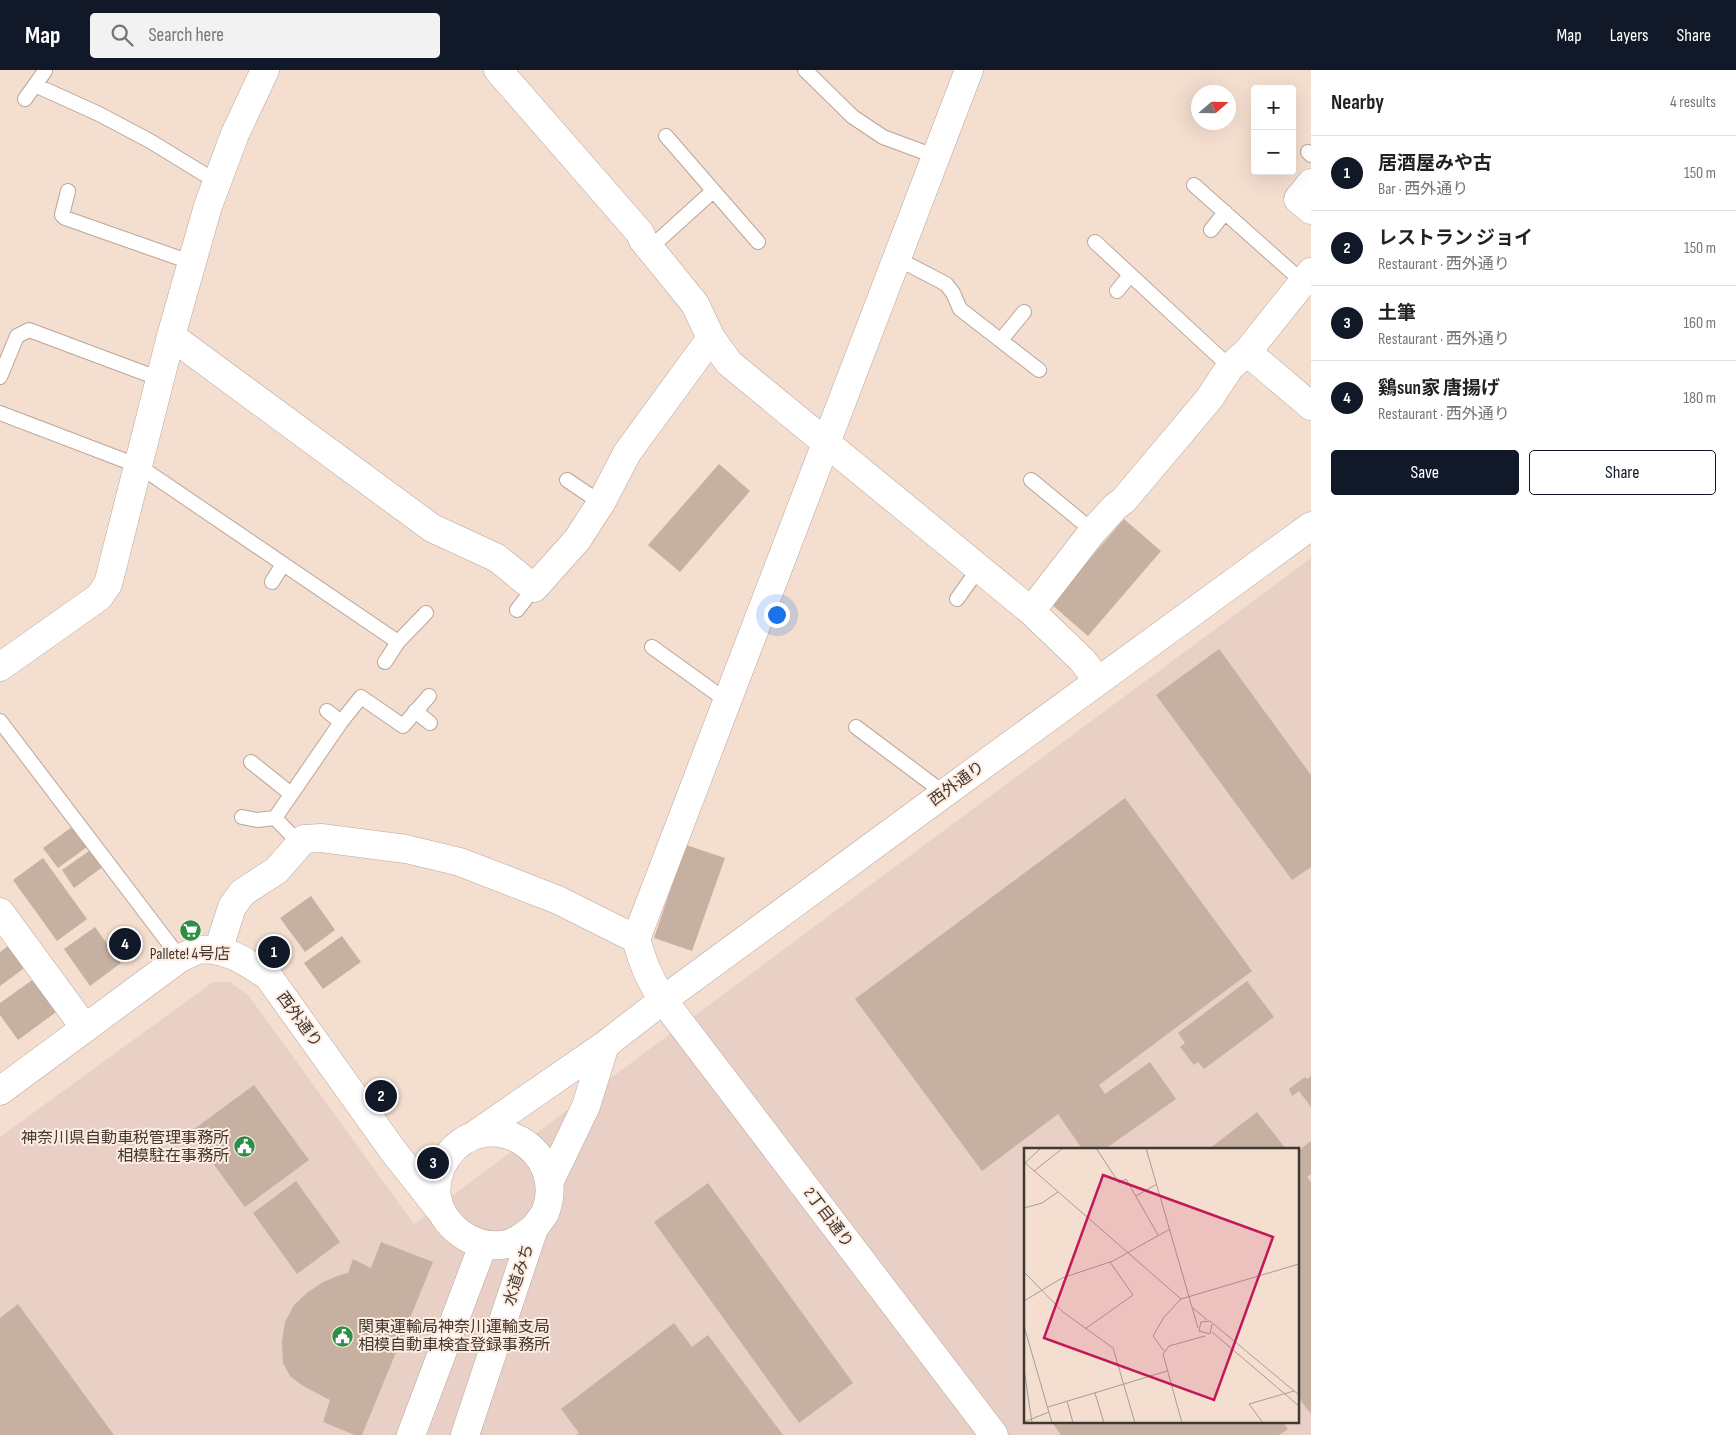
<!DOCTYPE html>
<meta charset="utf-8">
<style>
:root{--surface:#fff;--page:#f2f2f2;--text:#222;--muted:#767676;--line:#e0e0e0;--accent:#111827}
body{margin:0;font-family:"Sofia Sans Condensed","Noto Sans JP",sans-serif;background:var(--page);color:var(--text)}
.controls{position:absolute;right:15px;top:15px;display:grid;overflow:hidden;border-radius:5px;box-shadow:0 5px 20px #0002}
.controls button{width:45px;height:45px;display:grid;place-items:center;padding:0;border:0;border-bottom:1px solid var(--line);background:var(--surface);color:var(--text);font:25px sans-serif}
.compass{position:absolute;left:1191px;top:15px;width:45px;height:45px;border-radius:50%;background:var(--surface);box-shadow:0 5px 20px #0002;rotate:70deg}
.you{position:absolute;left:776px;top:544px;width:18px;height:18px;margin:-12px;border:4px solid #fff;border-radius:50%;background:#1a73e8;box-shadow:0 0 0 8px #1a73e833}
.badge{display:grid;place-items:center;width:32px;height:32px;border-radius:50%;background:var(--accent);color:#fff;font-size:16px;font-weight:700}
.pin{position:absolute;translate:-50% -50%;border:2px solid #fff;box-shadow:0 1px 5px #0006}
.list{margin:0;padding:0;list-style:none}
h2{display:flex;justify-content:space-between;align-items:center;height:65px;margin:0;padding:0 20px;font-size:21px}
h2 small{font-size:16px;font-weight:400;color:var(--muted)}
.list li{display:grid;grid-template-columns:32px 1fr auto;gap:15px;align-items:center;box-sizing:border-box;height:75px;padding:0 20px;border-top:1px solid var(--line)}
.list b{display:block;font-size:19px;white-space:nowrap}
.list p{margin:0;font-size:16px;white-space:nowrap;color:var(--muted)}
.list em{font-size:16px;font-style:normal;color:var(--muted)}
.actions{display:flex;gap:10px;padding:15px 20px}
.actions a{flex:1;padding:11px 0;border:1px solid var(--accent);border-radius:5px;text-align:center;font-size:18px;color:var(--accent)}
.actions .main{background:var(--accent);color:#fff}
.icon{flex:none;width:28px;height:28px;fill:none;stroke:currentColor;stroke-width:2;stroke-linecap:round;stroke-linejoin:round}
.map{position:relative;flex:none;width:1311px;height:1365px;overflow:hidden}
header{display:flex;align-items:center;gap:30px;box-sizing:border-box;height:70px;padding:0 25px;background:var(--accent);color:#fff}
header strong{font-size:24px}
nav{display:flex;gap:28px;margin-inline-start:auto;font-size:18px}
.search{width:350px;height:45px;background:var(--page);display:flex;align-items:center;gap:12px;box-sizing:border-box;padding:0 18px;border-radius:5px;color:var(--muted);font-size:19px}
main{display:flex}
aside{flex:1;background:var(--surface)}
.map>svg:first-child{display:block}
.industrial{fill:#e8d0c7;fill-rule:evenodd}
.building{fill:#c5b0a2}
.lines{fill:none;stroke-linecap:round;stroke-linejoin:round}
.service-casing{stroke:#baa597;stroke-width:16}
.minor-casing{stroke:#baa597;stroke-width:29}
.tertiary-casing{stroke:#baa597;stroke-width:29}
.service{stroke:#fff;stroke-width:14}
.minor{stroke:#fff;stroke-width:28}
.tertiary{stroke:#fff;stroke-width:28}
.labels{text-anchor:middle;dominant-baseline:central;stroke-width:4;stroke-linejoin:round;paint-order:stroke}
.street-label{font-size:16px;fill:#413832;stroke:#feece0}
.poi-label{font-size:16px;fill:#413832;stroke:#feece0}
.inset-road{fill:none;stroke:#ac9c90;stroke-width:1}
.view{fill:#c2185b;fill-opacity:0.15;stroke:#c2185b;stroke-width:2.5}
.inset-edge{fill:none;stroke:#413832;stroke-width:2.5}
</style>
<header>
<strong>Map</strong>
<div class="search"><svg class="icon" aria-label="search" viewBox="0 0 24 24"><circle cx="10" cy="10" r="6"/><path d="M15 15l6 6"/></svg>Search here</div>
<nav><a>Map</a><a>Layers</a><a>Share</a></nav>
</header>
<main>
<div class="map">
<svg width="1311" height="1365" viewBox="0 0 1311 1365">
<rect width="100%" height="100%" fill="#f4decf"/>
<path class="industrial" d="M1311,488v877h-1311v-298l213,-155h17l19,14 165,228zM1025,1079h272v272h-272z"/>
<path class="building" d="M719,394l31,27 -70,81 -32,-27z
M1124,449l37,32 -73,85 -37,-32z
M1219,579l92,126v92l-19,13 -136,-185z
M1125,728l127,173 -153,114 6,9 45,-32 26,37 -71,50h-23l-24,-35 -76,57 -127,-172z
M72,757l15,20 -29,21 -15,-20z
M686,775l39,13 -33,93 -38,-13z
M92,779l12,17 -30,22 -12,-18z
M43,788l44,61 -30,22 -44,-61z
M311,826l24,34 -30,22 -25,-34z
M95,857l26,36 -31,23 -26,-37z
M342,866l19,26 -38,27 -19,-26z
M11,874l16,22 -27,20v-34z
M35,908l24,32 -41,30 -18,-25v-12z
M1247,911l27,36 -70,52 -6,-7 -4,3 -14,-18 5,-4 -7,-10z
M1311,1006v31l-12,-16 -7,5 -3,-7 16,-12 2,2z
M254,1015l55,75 -64,47 -55,-75z
M1257,1042l29,37h-77z
M1311,1071v33l-4,3 4,5v232l-14,-18v-244z
M296,1111l44,61 -43,32 -44,-61z
M708,1113l145,200 -54,40 -145,-201z
M381,1172l52,20 -71,173h-7l-32,-13 7,-22 -27,-14 -13,-10 -7,-13 -1,-22 3,-19 9,-17 14,-13 15,-10 17,-7 8,-2 5,-14 18,9z
M18,1234l96,131h-114v-117z
M674,1253l18,24 16,-12 75,100h-207l3,-2 -18,-24z
M1051,1351h231l6,8 -9,6h-218z"/>
<g class="lines">
<defs>
<path id="service" d="M805,0l48,47 30,20 54,20
M35,15l10,-14
M25,29l10,-14 64,29 51,27 67,41
M666,66l92,106
M1308,82l3,3
M1194,115l109,97
M68,121l-6,24 3,3 128,45
M1211,160l14,-18
M1095,172l135,125
M650,178l63,-57
M898,189l48,25 7,9 7,16 79,61
M1117,221l13,-16
M1001,270l23,-28
M0,307l17,-41 12,-6 131,49
M0,343l139,53 259,176 28,-29
M567,410l34,23
M1031,410l62,51
M272,512l11,-18
M957,529l22,-31
M517,540l17,-22
M652,577l75,54
M385,592l13,-20
M327,641l14,11
M415,641l15,12
M0,651l180,237
M856,657l76,57 10,11
M251,692l40,32
M242,747l15,3 18,-2
M299,773l-24,-25 66,-96 20,-25 42,29 26,-30"/>
<path id="minor" d="M498,0l142,163 3,7 52,64 16,34 18,25 302,248 51,49 16,21
M1311,113l-13,16 13,11
M171,266l261,192 65,30 37,30 43,-48 24,-37 26,-50 84,-115
M1247,282l64,54
M1031,541l62,-80 22,-24 9,-7 85,-101 21,-32 17,-15 64,-80
M0,597l99,-70 9,-13 63,-248 37,-130 27,-72 30,-64
M0,842l85,116
M218,881l14,-44 10,-14 35,-23 27,-31 17,-1 85,11 54,13 98,38 78,39
M663,930c-14,-21 -20,-37 -27,-61l333,-869"/>
<path id="tertiary" d="M663,930l331,435
M0,1021l180,-133c6,-2 12,-6 18,-8 26,-4 50,13 70,26l126,176 49,62
M473,1066l132,-91 58,-45 279,-205 369,-269
M549,1113l37,-77 19,-61
M411,1365l72,-190
M465,1365l69,-207c4,-5 8,-10 11,-15 25,-63 -58,-112 -98,-56 -8,11 -12,27 -10,40 5,29 35,51 64,48 13,-1 23,-9 33,-17"/>
</defs>
<use href="#service" class="service-casing"/>
<use href="#minor" class="minor-casing"/>
<use href="#tertiary" class="tertiary-casing"/>
<use href="#service" class="service"/>
<use href="#minor" class="minor"/>
<use href="#tertiary" class="tertiary"/>
</g>
<defs>
<symbol id="supermarket-disc" viewBox="-11 -11 22 22"><circle r="9.5" fill="#2b9046" stroke="#feece0"/><path d="M-6-5.5h2.5l.6 2H6L4.5 2H-2.5L-4.4-4H-6ZM-1.5 3.2a1.3 1.3 0 1 0 .1 0ZM3 3.2a1.3 1.3 0 1 0 .1 0Z" fill="#fff"/></symbol>
<symbol id="civic-disc" viewBox="-11 -11 22 22"><circle r="9.5" fill="#2b9046" stroke="#feece0"/><path d="M-.6-6.5H3V-4.5H.6V-3L4-1V1h2V6H-6V1h2V-1L-.6-3ZM-1.2 2.5V6h2.4V2.5Z" fill="#fff"/></symbol>
</defs>
<g fill-rule="evenodd">
<use href="#supermarket-disc" x="178" y="848" width="25" height="25"/>
<use href="#civic-disc" x="232" y="1064" width="25" height="25"/>
<use href="#civic-disc" x="330" y="1254" width="25" height="25"/>
</g>
<g class="labels">
<g class="street-label">
<text transform="translate(957 714) rotate(-36)">西外通り</text>
<text transform="translate(299 950) rotate(54)">西外通り</text>
<text transform="translate(828 1148) rotate(53)">2丁目通り</text>
<text transform="translate(519 1205) rotate(-72)">水道みち</text>
</g>
<g class="poi-label">
<text x="190" y="884">Pallete! 4号店</text>
<text x="229" y="1068" text-anchor="end">神奈川県自動車税管理事務所<tspan x="229" dy="18">相模駐在事務所</tspan></text>
<text x="358" y="1257" text-anchor="start">関東運輸局神奈川運輸支局<tspan x="358" dy="18">相模自動車検査登録事務所</tspan></text>
</g>
</g>
<g transform="translate(1024 1078)">
<rect width="275" height="275" fill="#f4decf"/>
<path class="inset-road" d="M72,0l23,35 7,-4 32,56M122,0l52,180M0,14l157,137 118,-35M0,16l17,-16M10,23l29,-23M112,48l21,-12M0,60l18,-5 16,-11M0,124l39,40 50,36 22,75M0,153l38,-23 51,-17 57,-32M169,160l14,12M188,176l-2,10 -11,-3 2,-9 9,-1 89,74M0,178l28,97M61,181l48,-34 -23,-33M188,184l87,74M140,203l-11,-15 11,-19 17,-18M0,221l8,54M71,245l9,30M43,253l6,22M24,259l119,-36M0,274l25,-10M158,275l-19,-69 6,-8 36,-10M239,275l-14,-19 45,-13"/>
<path class="view" d="M79,27l170,62 -59,163 -170,-62z"/>
<rect width="275" height="275" class="inset-edge"/>
</g>
</svg>
<div class="controls">
<button>+</button>
<button>−</button>
</div>
<svg class="compass" viewBox="-18 -18 36 36"><path d="M0-13l5 13h-10z" fill="#e53935"/><path d="M0 13l5-13h-10z" fill="#767676"/></svg>
<div class="you"></div>
<div class="pin badge" style="left:274px;top:882px">1</div>
<div class="pin badge" style="left:381px;top:1026px">2</div>
<div class="pin badge" style="left:433px;top:1093px">3</div>
<div class="pin badge" style="left:125px;top:874px">4</div>
</div>
<aside>
<h2>Nearby<small>4 results</small></h2>
<ul class="list">
<li><span class="badge">1</span><div><b>居酒屋みや古</b><p>Bar · 西外通り</p></div><em>150 m</em></li>
<li><span class="badge">2</span><div><b>レストラン ジョイ</b><p>Restaurant · 西外通り</p></div><em>150 m</em></li>
<li><span class="badge">3</span><div><b>土筆</b><p>Restaurant · 西外通り</p></div><em>160 m</em></li>
<li><span class="badge">4</span><div><b>鷄sun家 唐揚げ</b><p>Restaurant · 西外通り</p></div><em>180 m</em></li>
</ul>
<div class="actions"><a class="main">Save</a><a>Share</a></div>
</aside>
</main>
